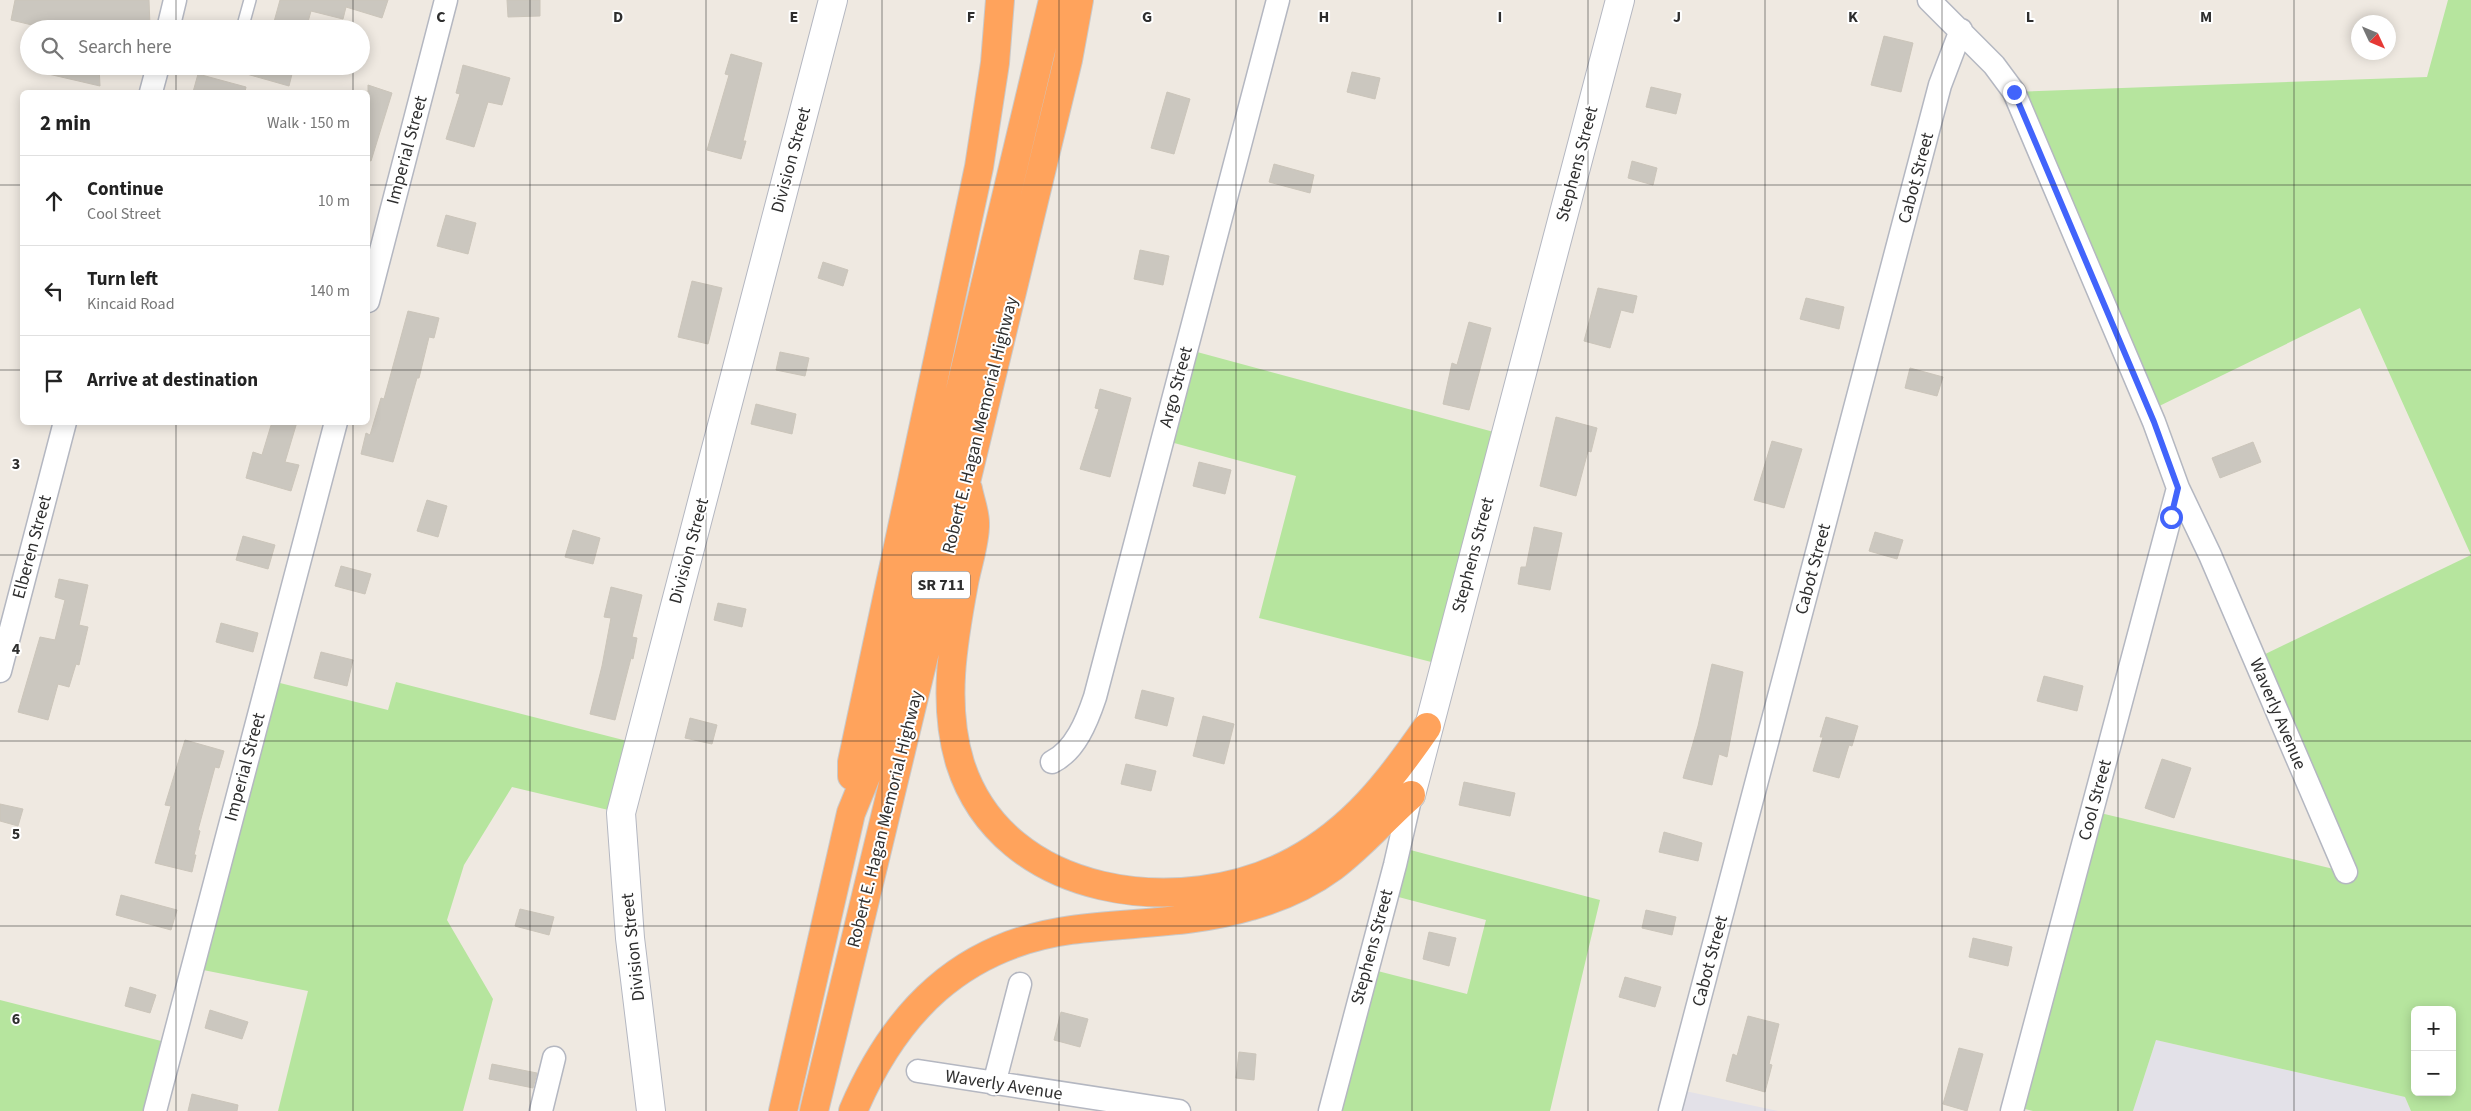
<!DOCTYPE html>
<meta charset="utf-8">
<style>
:root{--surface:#fff;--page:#f2f2f2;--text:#222;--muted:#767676;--line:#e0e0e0}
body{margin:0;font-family:"Source Sans 3",sans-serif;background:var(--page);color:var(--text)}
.controls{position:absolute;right:15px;bottom:15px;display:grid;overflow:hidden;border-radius:8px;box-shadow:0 2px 12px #0003}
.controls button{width:45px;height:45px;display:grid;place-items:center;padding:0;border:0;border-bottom:1px solid var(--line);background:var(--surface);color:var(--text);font:25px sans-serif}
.compass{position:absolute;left:2351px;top:15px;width:45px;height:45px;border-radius:50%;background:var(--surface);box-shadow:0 2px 12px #0003;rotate:134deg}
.stop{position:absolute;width:15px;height:15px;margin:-11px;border:4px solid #4264fb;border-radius:50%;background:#fff}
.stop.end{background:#4264fb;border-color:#fff;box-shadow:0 1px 5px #0008}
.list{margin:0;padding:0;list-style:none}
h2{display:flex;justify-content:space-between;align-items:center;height:65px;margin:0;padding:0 20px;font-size:21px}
h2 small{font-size:16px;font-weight:400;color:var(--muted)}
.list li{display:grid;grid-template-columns:32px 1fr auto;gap:15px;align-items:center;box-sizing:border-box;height:90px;padding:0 20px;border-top:1px solid var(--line)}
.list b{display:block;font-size:19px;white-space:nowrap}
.list p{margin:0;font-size:16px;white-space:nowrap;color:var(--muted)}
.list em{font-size:16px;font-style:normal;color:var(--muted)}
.icon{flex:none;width:28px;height:28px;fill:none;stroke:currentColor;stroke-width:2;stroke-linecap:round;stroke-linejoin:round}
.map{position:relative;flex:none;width:2471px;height:1111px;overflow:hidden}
.search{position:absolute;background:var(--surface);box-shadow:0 2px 12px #0003;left:20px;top:20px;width:350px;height:55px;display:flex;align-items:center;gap:12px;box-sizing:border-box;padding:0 18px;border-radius:28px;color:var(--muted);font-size:19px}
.panel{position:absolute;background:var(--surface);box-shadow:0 2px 12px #0003;left:20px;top:90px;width:350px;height:335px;border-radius:8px}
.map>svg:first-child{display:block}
.industrial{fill:#e3e1e8}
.green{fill:#b6e59e;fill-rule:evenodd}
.building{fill:#cbc7bf;stroke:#cbc5ba}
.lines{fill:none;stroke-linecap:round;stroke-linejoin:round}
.lane-casing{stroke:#b4b7c1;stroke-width:14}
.street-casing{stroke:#b4b7c1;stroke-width:25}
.secondary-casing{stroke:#b4b7c1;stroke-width:30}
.highway-casing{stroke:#c9c9c9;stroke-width:30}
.lane{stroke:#fff;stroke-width:11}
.street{stroke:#fff;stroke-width:22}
.secondary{stroke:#fff;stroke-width:28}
.highway{stroke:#ffa35c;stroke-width:28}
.route{stroke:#4264fb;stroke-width:6}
.grid{fill:none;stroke:#2e2e2e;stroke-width:1;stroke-opacity:0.55}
.labels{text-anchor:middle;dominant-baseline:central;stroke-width:4;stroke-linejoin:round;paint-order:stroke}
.shield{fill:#fff;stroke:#6d6d6d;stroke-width:1}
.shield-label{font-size:16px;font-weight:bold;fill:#2e2e2e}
.street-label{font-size:18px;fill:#2e2e2e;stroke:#fff}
.grid-label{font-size:16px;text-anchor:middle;font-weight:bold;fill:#2e2e2e;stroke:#fff;stroke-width:4;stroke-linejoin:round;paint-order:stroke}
</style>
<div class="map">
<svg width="2471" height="1111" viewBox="0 0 2471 1111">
<rect width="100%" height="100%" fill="#efe9e1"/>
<path class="industrial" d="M2156,1040l249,57 6,14h-278z
M1676,1089l102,22h-108z"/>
<path class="green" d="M2448,0h23v1111h-60l-6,-14 -249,-57 -23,71h-100l-20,-5 79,-295 254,61 -91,-213 216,-104 -111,-247 -211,103 -135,-319 413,-15zM2415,1010h37v82h-37z
M1186,349l319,86 -62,230 -184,-47 37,-142 -133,-36z
M268,680l120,30 8,-28 243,62 -18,69 -109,-26 -48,78 -17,55 46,79 -30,112h-185l30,-120 -115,-23z
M1399,847l201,53 -50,211h-220l36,-143 101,26 19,-74 -99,-26z
M0,1000l173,44 -18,67h-155z"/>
<path class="building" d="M15,0h134l1,26 -101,3 -38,-9z
M280,0h108l-6,18 -36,-11 -3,12 -32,-8 -5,18h-34z
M507,0h33v16l-32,1z
M1884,36l29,7 -12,49 -30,-7z
M731,54l31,9 -19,78h3l-5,18 -34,-9 22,-75 -4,-1z
M463,65l47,13 -8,27 -14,-3 -14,45 -28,-8 14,-45 -4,-1z
M45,66h54l1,20 -56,-13z
M237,66h57l-5,20 -53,-15z
M1352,72l28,6 -5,21 -28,-7z
M198,74l48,13 -1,5h-52z
M368,85l24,8 -21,68 -3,-1z
M1651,87l30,7 -5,20 -30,-7z
M1167,92l23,7 -16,55 -23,-6z
M1632,161l25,7 -4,17 -25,-7z
M1274,164l40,11 -4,18 -41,-11z
M446,215l30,8 -8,31 -31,-8z
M1140,250l29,6 -6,29 -29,-6z
M823,262l25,8 -5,16 -25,-8z
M692,281l30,7 -14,56 -30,-7z
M1598,288l39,8 -4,17 -12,-3 -11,38 -26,-7z
M1806,298l38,9 -5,22 -39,-10z
M408,311l31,7 -5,20 -5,-1 -10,41h-2l-24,84 -32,-8 5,-21 4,2 11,-37 3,1z
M1469,322l22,6 -22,82 -26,-6 9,-41 5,2z
M780,352l29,6 -4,18 -29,-6z
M1910,368l33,9 -6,19 -32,-8z
M1100,389l31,9 -21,79 -30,-8 19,-60 -4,-1z
M756,404l40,10 -4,20 -41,-10z
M1556,417l41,11 -6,24 -3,-1 -12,45 -36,-10z
M272,422h25l-12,40 14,3 -8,26 -45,-13 7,-26 9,3z
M1772,441l30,8 -18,59 -30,-8z
M2253,442l8,20 -41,16 -8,-20z
M1199,462l32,8 -6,24 -32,-8z
M427,500l20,6 -9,31 -21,-6z
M1534,527l28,6 -12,57 -32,-6 3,-17h5z
M573,530l27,8 -7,26 -28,-7z
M1875,532l28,8 -6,19 -28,-8z
M243,536l32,9 -7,24 -32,-9z
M341,566l30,8 -6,20 -30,-8z
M59,579l29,6 -9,40 9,2 -9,38 -3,-1 -7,23 -11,-3 -10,36 -30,-8 22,-75 15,3 10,-40 -10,-3z
M611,587l31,8 -10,42 5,1 -4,21 -2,-1 -16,62 -25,-6 12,-48 9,-48 -7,-1z
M718,603l28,6 -4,18 -28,-7z
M221,623l37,10 -5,19 -37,-10z
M321,652l32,8 -6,26 -33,-8z
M1712,664l31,8 -16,85 -8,-3 -7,31 -29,-7 15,-52z
M2044,676l39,10 -6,25 -40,-10z
M1142,690l32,8 -7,28 -32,-8z
M1203,716l31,8 -10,40 -31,-8z
M1826,717l32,9 -6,20 -3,-1 -10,33 -26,-7 10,-34h-3z
M690,718l27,7 -5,19 -27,-6z
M185,740l39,11 -5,17 -4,-1 -17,63 2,1 -6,24h2l-4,17 -37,-9 16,-57 -6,-1z
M2162,759l29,9 -17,50 -29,-10z
M1126,764l30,7 -5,20 -30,-7z
M1464,782l51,11 -5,23 -51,-11z
M0,804l23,5 -5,17 -18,-5z
M1664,832l38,11 -4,18 -39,-9z
M121,895l56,15 -6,20 -55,-15z
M520,909l34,8 -5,18 -34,-9z
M1646,910l30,7 -4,18 -30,-7z
M1429,932l27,6 -7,28 -26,-7z
M1973,938l39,9 -4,19 -39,-9z
M1625,977l36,10 -6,20 -36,-10z
M130,987l26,8 -6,18 -25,-7z
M210,1010l38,12 -6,17 -37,-11z
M1061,1012l27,7 -8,28 -26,-7z
M1748,1016l31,8 -10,40 3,1 -7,27 -39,-11 7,-27 4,2z
M1959,1048l24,6 -16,57 -24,-7z
M1239,1052l17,2 -2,26 -18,-2z
M492,1064l45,9 -4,15 -44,-9z
M192,1094l46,11 -1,6h-49z"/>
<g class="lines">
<defs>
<path id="lane" d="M242,29l8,-29"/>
<path id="street" d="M1929,0l65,65 20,27 140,330 24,66 32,67 136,317
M168,29l7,-29
M151,92l7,-26
M368,301l78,-301
M0,671l65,-249
M1052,762c23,-11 35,-41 43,-65l183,-697
M918,1071l261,40
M994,1084l26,-100
M155,1111l181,-689
M541,1111l13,-53
M1330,1111l65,-246 16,-70
M1670,1111l270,-1026 21,-55
M2012,1111l166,-623"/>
<path id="secondary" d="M1411,795l209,-795
M651,1111l-21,-173 -9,-125 212,-813"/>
<path id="highway" d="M968,489c2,11 7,23 7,34 1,17 -8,43 -11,60 -11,59 -22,121 -4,180 43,136 223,158 334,98 59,-32 96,-80 133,-134
M852,776v-14l127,-595 16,-104 5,-63
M783,1111l68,-298 20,-49 182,-764
M814,1111l254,-1051 11,-60
M853,1111c42,-99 108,-166 218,-181 60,-8 122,-6 180,-24 28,-8 59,-22 82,-39 28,-21 52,-49 78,-72"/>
</defs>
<use href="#lane" class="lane-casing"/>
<use href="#street" class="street-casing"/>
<use href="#secondary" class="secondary-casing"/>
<use href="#highway" class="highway-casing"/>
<use href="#lane" class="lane"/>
<use href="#street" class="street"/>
<use href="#secondary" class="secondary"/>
<use href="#highway" class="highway"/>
</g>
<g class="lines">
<path class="route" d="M2014,92l140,330 24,66 -7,29"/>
</g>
<path class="grid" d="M176,0v29M353,0v29M530,0v1111M706,0v1111M882,0v1111M1059,0v1111M1236,0v1111M1412,0v1111M1588,0v1111M1765,0v1111M1942,0v1111M2118,0v1111M2294,0v1111M176,66v26M353,66v26M0,185h22M368,185h2103M0,370h22M368,370h2103M176,422v689M353,422v689M0,555h2471M0,741h2471M0,926h2471"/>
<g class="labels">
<rect class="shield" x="912" y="571.5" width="58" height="27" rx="4"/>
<g class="shield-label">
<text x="941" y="585">SR 711</text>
</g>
<g class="street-label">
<text transform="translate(407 150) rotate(-75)">Imperial Street</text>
<text transform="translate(791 160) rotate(-75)">Division Street</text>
<text transform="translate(1577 164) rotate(-75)">Stephens Street</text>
<text transform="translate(1916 178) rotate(-75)">Cabot Street</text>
<text transform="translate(1176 387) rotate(-75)">Argo Street</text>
<text transform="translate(980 425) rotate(-76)">Robert E. Hagan Memorial Highway</text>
<text transform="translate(32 547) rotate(-75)">Elberen Street</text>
<text transform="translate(689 551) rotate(-75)">Division Street</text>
<text transform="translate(1473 555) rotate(-75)">Stephens Street</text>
<text transform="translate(1813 569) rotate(-75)">Cabot Street</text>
<text transform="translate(2278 714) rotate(67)">Waverly Avenue</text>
<text transform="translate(245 767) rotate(-75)">Imperial Street</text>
<text transform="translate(2095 800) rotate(-75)">Cool Street</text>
<text transform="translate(885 819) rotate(-76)">Robert E. Hagan Memorial Highway</text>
<text transform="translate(633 947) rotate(-96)">Division Street</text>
<text transform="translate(1372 947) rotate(-75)">Stephens Street</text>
<text transform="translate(1710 961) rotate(-75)">Cabot Street</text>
<text transform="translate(1004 1085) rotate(9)">Waverly Avenue</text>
</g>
</g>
<g class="grid-label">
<text x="441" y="22">C</text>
<text x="618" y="22">D</text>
<text x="794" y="22">E</text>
<text x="971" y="22">F</text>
<text x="1147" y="22">G</text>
<text x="1324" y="22">H</text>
<text x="1500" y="22">I</text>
<text x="1677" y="22">J</text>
<text x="1853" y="22">K</text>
<text x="2030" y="22">L</text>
<text x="2206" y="22">M</text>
<text x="16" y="469">3</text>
<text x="16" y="654">4</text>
<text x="16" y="839">5</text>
<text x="16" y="1024">6</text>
</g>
</svg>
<div class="controls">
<button>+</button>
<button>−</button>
</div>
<svg class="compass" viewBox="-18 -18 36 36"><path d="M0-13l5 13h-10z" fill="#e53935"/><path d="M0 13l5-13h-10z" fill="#767676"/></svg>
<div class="stop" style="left:2171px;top:517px"></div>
<div class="stop end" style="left:2014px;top:92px"></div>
<div class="search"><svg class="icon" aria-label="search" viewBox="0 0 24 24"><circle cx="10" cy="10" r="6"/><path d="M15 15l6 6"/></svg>Search here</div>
<section class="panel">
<h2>2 min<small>Walk · 150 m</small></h2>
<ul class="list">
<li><svg class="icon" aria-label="ahead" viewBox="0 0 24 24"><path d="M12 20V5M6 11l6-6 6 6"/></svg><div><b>Continue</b><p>Cool Street</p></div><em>10 m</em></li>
<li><svg class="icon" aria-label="left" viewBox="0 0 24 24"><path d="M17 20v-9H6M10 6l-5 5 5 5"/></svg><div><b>Turn left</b><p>Kincaid Road</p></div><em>140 m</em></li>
<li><svg class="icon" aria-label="arrive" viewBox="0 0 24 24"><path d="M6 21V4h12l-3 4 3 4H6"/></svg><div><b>Arrive at destination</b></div></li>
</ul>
</section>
</div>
